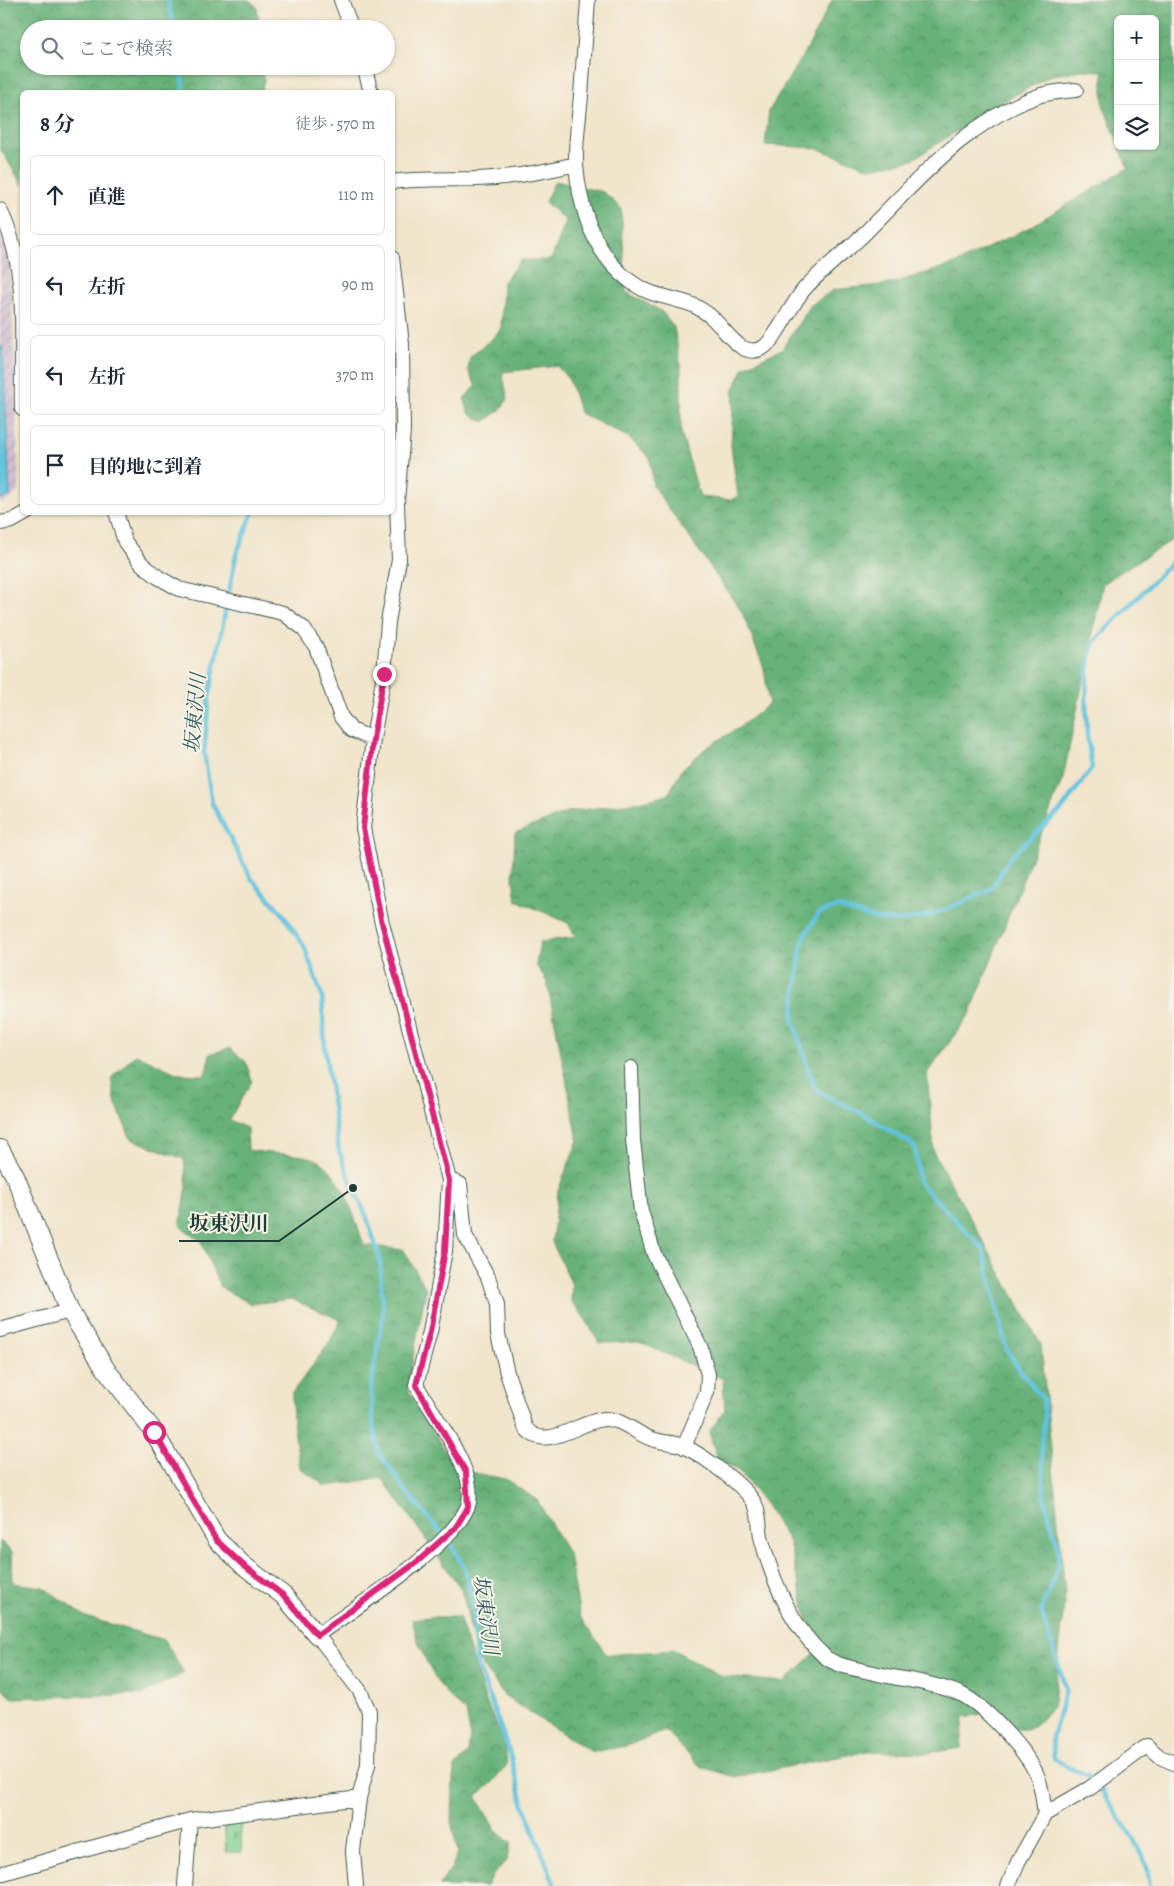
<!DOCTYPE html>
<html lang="ja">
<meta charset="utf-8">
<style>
:root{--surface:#fff;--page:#f2f2f3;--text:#1f2937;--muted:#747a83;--line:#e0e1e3}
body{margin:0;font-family:Alegreya,"Noto Serif JP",serif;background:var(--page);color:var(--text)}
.controls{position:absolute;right:15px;top:15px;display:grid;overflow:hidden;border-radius:8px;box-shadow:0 1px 4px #0004}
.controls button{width:45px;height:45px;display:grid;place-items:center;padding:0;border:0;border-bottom:1px solid var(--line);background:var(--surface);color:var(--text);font:25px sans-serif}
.stop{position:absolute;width:15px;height:15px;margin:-11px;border:4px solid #db2777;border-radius:50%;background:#fff}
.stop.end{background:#db2777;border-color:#fff;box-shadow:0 1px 5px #0008}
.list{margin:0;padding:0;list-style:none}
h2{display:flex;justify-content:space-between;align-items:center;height:65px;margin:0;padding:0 20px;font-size:21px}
h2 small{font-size:16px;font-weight:400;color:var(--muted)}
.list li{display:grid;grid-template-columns:32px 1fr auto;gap:15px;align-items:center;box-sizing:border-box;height:80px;margin:0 10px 10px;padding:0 10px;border:1px solid var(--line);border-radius:8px}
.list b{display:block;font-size:19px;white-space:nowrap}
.list em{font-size:16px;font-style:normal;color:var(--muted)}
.icon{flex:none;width:28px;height:28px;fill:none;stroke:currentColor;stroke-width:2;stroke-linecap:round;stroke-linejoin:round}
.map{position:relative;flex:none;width:1174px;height:1886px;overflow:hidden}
.search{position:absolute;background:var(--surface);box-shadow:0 1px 4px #0004;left:20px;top:20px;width:375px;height:55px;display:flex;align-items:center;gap:12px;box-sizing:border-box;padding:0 18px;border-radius:28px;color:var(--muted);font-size:19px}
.panel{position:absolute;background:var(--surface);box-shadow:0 1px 4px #0004;left:20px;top:90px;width:375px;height:425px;border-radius:8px}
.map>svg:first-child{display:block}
.industrial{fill:url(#industrial-furrows)}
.forest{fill:url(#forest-crowns);stroke:#447857}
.cemetery{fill:url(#cemetery-stones);stroke:#508662}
.water{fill:#60c3de;stroke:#408089}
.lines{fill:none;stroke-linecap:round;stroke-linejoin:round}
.stream{stroke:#60c3de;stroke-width:4.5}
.minor-casing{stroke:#3e564b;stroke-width:16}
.tertiary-casing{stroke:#3e564b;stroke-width:20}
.minor{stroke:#fff;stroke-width:14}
.tertiary{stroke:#fff;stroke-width:18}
.route{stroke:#db2777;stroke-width:6}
.labels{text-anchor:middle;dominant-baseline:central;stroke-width:4;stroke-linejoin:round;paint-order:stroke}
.water-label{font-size:20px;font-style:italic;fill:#2f5e5e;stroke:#f7f3e8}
.leader{fill:none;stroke:#1f3d34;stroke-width:2}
.callout-dot{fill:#1f3d34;stroke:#f7f3e8;stroke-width:2}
.callout-label{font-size:20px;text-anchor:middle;font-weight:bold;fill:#1f3d34;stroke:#f7f3e8;stroke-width:4;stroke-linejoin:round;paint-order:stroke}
</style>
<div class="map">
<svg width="1174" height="1886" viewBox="0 0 1174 1886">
<defs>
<pattern id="industrial-furrows" width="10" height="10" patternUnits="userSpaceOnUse" patternTransform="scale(1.25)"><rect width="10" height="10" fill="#cfbdcf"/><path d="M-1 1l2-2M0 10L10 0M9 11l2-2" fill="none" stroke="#b1a3b2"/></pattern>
<pattern id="forest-crowns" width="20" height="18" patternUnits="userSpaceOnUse" patternTransform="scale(1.25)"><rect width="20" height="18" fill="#68b27a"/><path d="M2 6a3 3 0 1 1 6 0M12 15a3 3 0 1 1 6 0" fill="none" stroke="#559265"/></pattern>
<pattern id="cemetery-stones" width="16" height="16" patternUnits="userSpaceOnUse" patternTransform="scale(1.25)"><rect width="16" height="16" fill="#80d090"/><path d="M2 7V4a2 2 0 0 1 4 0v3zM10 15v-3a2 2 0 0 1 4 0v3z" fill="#68aa76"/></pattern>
</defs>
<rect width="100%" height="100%" fill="#f7f3e8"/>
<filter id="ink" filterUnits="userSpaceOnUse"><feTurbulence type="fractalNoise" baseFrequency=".02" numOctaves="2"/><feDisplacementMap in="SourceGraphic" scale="10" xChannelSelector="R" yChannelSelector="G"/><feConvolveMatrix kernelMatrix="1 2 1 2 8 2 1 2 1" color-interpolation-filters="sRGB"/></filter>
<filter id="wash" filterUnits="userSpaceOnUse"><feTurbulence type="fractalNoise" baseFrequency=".0096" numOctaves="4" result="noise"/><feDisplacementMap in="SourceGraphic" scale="20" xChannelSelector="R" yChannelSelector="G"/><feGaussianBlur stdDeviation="1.12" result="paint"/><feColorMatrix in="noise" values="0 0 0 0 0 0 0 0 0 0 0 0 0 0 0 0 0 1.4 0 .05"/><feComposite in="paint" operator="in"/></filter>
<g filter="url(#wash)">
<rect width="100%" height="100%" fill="#f1e5cb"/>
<path class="industrial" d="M0,236l10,23 9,231 -9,9 -10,5z"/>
<path class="forest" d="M0,0h249l8,7 2,22h-230v37h233l2,14 -3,12h-239v93l-22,-37z
M832,0h342v539l-71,44 -40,195 -93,236 -43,59 7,80 107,192 24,249 -11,110 -11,14 -15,12 -21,-2 -14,-16 -29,5 -3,31 -34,5 -58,-2 -134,26 -34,-10 -36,-36 -39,15 -34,6 -87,-55 -28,-40 -15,-67 -80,-112 -57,8 -25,-18 -7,-46 -1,-29 37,-50 12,-23 -50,-21 -40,5 -31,-17 -19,-46 -21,-15 7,-39 -3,-28 -53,-20 -15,-34 -5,-27 25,-24 42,20 27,1 5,-21 19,-6 17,14 6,19 -23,39 18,8 1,22c20,4 41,3 61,7 32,7 45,61 55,88l40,5 22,39 -19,100 49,80 49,10 32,21 32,55 11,61 27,39 67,-5 49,27 61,5 31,-29 -26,-111 -23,-37 -27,-34 -22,-12 -8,-27 16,-22 -2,-31 -84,-37 -40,1 -13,-23 -15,-19 1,-16 -20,-43 6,-51 20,-51 -31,-158 -11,-17 4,-23 36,-5 -8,-14 -52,-23 -3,-22 2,-45 53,-21 71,-10 29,-7 14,-26 24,-21 34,-21 29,-23 -5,-36 -22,-56 -89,-126 -3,-28 -22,-21 -48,-24 -11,-33 -12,-14 -55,6 6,27 -9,12 -15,11 -15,-9 -5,-15 12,-12 -8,-16 2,-13 25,-21 6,-7 2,-47 18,-22h30l15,-39 -21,-19 10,-21 48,11 18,16 5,84 35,19 13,16 7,40v66l19,64 31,3 7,-4 -7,-50 3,-57 10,-22 38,-18 28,-43 23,-16 57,-6 65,-20 73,-36 100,-60 -9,-22h36v-127h-37v123l-15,-37v-34l-21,-1 -30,5 -51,28 -89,57 -42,8 -55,-20 -50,-3 4,-34 40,-66z
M0,1541l12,11 1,31 30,4 43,30 78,23 20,33 -41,21 -130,4 -13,-11z
M431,1617h28l28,87 18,41 2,20 -15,18 -16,13 20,35 15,12 -5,19 -13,13 -6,11h-48l13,-19 6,-15 -6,-26 1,-48 2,-11 13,-14 2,-18 -4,-24c-28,-18 -47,-59 -54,-92z"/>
<path class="cemetery" d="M240,1817l2,35h-16l-2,-33z"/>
<path class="water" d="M0,347h3l7,149 -10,3z"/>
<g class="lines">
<path class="stream" d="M168,0l6,29
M180,66l4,26
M253,512l-17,43 -27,142 -5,56 8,50 39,75 31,35 22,33 18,50 3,52 14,103 14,37 13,27 14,44 3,57 -12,72 2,35 6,30 26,37 48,57 13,24 7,39 3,50 33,91 15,55 31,80
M1150,1886l-3,-19 -13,-27 -32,-49 -15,-16 -20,-8 -13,-9 -2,-21 14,-47 -25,-79 17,-44v-20l-14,-50 -3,-54 4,-25 -2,-19 -24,-30 -13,-21 -23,-100 -56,-57 -9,-11 -2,-28 -3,-7 -50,-31 -44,-22 -6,-9 -20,-64 7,-66 5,-18 14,-22 18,-6 39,12 22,2 18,-3 22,-5 53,-24 20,-33 51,-47 30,-41 -5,-33 -1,-39 2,-30 5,-23 81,-83"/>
</g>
</g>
<g filter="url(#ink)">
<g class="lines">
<defs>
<path id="minor" d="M341,0l11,29
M588,0c-2,32 -5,64 -7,96 -2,22 -6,47 -5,70 4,42 18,88 54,115 19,15 38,15 60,23 7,2 13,7 19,11 15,11 32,47 55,32 13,-9 28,-45 42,-60 19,-20 42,-37 61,-56 54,-54 101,-111 174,-136 11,-3 23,-4 35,-5
M364,66l7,26
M392,182c29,-4 57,-2 85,-3 34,-1 66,-7 99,-15
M0,210c31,62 20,131 22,199
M116,512l9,30 17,22 16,13 21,12 104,24 20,15 13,19 25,70 10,13 22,9
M0,523l12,-2 16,-9
M631,1068l2,72 8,71 13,43 46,92 8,28 -1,18 -23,55
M449,1180l11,4 5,51 23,42 9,27 1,30 9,39 18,54c19,27 54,-6 79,-8 18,-1 32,15 48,20 10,4 23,3 33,8 19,9 60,39 70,57 5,10 4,26 7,37 11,40 30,86 62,115 13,11 34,13 50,17 28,7 58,9 84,20 24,9 67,57 78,80 6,11 7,28 9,41
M0,1330l70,-19
M0,1874l190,-54 169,-22
M185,1886l5,-66
M356,1886l-3,-35 6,-53 9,-33 1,-54 -9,-20 -43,-56c39,-28 132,-86 150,-127 5,-9 2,-28 -2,-37 -10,-27 -33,-60 -49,-86l14,-53 15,-81 4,-71 -68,-261 -18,-91 10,-89 11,-65 4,-52 11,-62 -2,-58 6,-72 -1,-86 -10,-86
M1008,1886l10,-24 27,-48 45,-26 57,-42 13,11 14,6"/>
<path id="tertiary" d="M0,1149l15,27 55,135 35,57 49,64 63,108 26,25 41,31 33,39"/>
</defs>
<use href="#minor" class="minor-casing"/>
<use href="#tertiary" class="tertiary-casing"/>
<use href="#minor" class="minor"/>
<use href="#tertiary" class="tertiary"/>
</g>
</g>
<g class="lines" filter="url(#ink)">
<path class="route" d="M154,1432l62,108 27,25 41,31 33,39 100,-73 39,-35 12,-20 -2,-35 -50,-87 14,-53 15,-81 4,-71 -68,-261 -18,-91 10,-89 11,-65"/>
</g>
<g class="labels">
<g class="water-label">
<text transform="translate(195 713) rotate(-85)">坂東沢川</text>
<text transform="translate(486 1615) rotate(82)">坂東沢川</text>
</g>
</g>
<path class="leader" d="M353 1188L279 1241H179"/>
<circle class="callout-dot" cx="353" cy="1188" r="5"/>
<g class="callout-label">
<text x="229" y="1230">坂東沢川</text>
</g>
</svg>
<div class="controls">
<button>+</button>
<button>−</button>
<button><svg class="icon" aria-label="layers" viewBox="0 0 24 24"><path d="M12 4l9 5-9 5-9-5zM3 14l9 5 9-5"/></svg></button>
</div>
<div class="stop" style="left:154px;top:1432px"></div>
<div class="stop end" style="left:384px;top:674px"></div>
<div class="search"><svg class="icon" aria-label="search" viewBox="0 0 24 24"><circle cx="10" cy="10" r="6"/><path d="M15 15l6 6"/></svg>ここで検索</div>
<section class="panel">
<h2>8 分<small>徒歩 · 570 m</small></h2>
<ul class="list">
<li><svg class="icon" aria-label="ahead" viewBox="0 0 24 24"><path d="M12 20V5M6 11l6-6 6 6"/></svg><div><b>直進</b></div><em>110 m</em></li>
<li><svg class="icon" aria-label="left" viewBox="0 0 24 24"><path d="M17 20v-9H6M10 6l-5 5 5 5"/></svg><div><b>左折</b></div><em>90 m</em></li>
<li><svg class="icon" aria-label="left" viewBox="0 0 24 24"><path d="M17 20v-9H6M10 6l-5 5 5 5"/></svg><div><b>左折</b></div><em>370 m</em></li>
<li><svg class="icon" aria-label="arrive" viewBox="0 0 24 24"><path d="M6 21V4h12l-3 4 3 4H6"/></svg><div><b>目的地に到着</b></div></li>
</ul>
</section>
</div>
